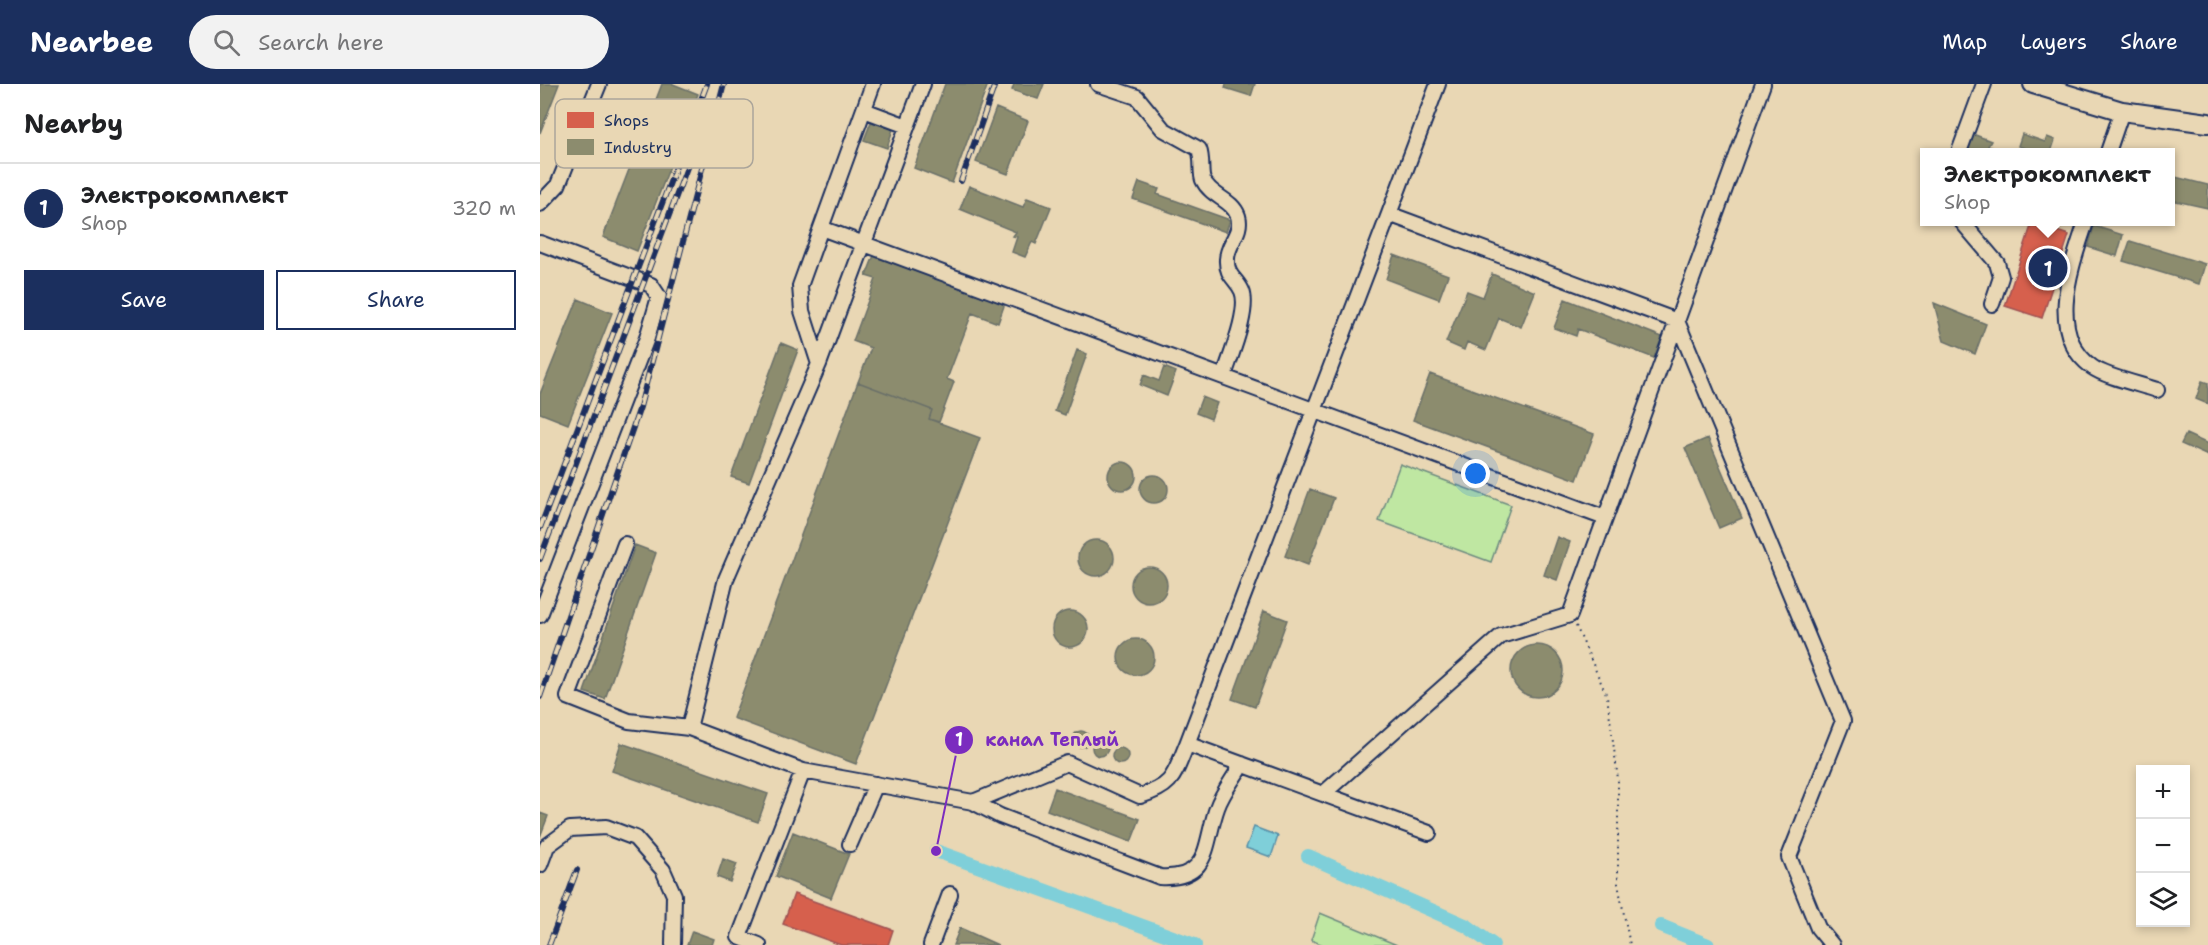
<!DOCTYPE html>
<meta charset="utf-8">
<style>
:root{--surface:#fff;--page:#f2f2f2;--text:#202124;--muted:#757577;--line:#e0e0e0;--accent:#1b2f5e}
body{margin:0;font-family:"Shantell Sans",sans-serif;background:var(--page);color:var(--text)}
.controls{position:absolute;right:18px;bottom:18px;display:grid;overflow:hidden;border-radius:0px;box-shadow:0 3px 9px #0003}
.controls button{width:54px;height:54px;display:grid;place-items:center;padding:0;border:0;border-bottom:2px solid var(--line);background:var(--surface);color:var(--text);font:30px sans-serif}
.you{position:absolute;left:936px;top:390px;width:21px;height:21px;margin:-15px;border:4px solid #fff;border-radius:50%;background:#1a73e8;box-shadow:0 0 0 9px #1a73e833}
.badge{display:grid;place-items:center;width:39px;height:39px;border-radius:50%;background:var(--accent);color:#fff;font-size:20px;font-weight:700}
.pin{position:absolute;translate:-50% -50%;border:3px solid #fff;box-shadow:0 2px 6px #0006}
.popup{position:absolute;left:1380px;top:64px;width:255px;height:78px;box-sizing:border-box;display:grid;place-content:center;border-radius:0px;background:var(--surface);filter:drop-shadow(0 2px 4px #0005);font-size:20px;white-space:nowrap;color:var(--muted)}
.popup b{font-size:22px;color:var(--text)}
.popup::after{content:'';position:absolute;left:50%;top:100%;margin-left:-12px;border:12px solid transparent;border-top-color:var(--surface)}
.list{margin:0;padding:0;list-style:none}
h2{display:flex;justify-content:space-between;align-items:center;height:78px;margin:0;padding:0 24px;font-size:26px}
h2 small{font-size:20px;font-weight:400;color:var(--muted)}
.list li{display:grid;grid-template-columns:39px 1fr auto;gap:18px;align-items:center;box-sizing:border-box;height:90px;padding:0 24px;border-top:2px solid var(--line)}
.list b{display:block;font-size:22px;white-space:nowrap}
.list p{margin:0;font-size:20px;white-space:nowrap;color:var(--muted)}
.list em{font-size:20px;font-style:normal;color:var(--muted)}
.actions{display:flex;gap:12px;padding:18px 24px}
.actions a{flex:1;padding:14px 0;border:2px solid var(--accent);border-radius:0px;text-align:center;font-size:21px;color:var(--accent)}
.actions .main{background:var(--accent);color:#fff}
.icon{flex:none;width:33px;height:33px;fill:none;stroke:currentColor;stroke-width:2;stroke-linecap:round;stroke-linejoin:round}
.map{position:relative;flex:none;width:1668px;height:861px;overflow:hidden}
header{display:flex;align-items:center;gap:36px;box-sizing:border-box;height:84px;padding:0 30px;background:var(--accent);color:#fff}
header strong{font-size:28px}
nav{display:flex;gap:33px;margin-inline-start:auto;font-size:21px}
.search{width:420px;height:54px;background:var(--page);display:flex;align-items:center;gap:15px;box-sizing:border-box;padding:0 21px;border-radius:33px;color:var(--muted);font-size:22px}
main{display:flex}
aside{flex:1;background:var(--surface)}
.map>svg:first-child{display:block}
.green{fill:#bfe7a2;stroke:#6d8b80;stroke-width:1.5}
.water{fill:#7fcfd9;stroke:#578fa8;stroke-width:1.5}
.shops{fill:#d6604d;stroke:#9e5152;stroke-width:1.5}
.industry{fill:#8c8c6e;stroke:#6a7069;stroke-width:1.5}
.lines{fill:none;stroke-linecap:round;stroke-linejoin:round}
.canal{stroke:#7fcfd9;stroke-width:14}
.minor-casing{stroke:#1b2f5e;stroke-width:18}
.major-casing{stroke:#1b2f5e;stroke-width:22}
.path{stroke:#1b2f5e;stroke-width:2;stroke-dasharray:1.5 4.5;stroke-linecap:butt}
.minor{stroke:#e9d7b4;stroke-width:14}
.major{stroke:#e9d7b4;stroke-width:18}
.rail-casing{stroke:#1b2f5e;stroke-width:6}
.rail{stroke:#e9d7b4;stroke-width:4;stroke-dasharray:11;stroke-linecap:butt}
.key{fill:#e9d7b4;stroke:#aba59a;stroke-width:1.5}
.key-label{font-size:16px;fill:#1b2f5e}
.leader{fill:none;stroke:#7b2cbf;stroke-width:2}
.callout-dot{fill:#7b2cbf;stroke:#e9d7b4;stroke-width:2}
.mark-label{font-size:18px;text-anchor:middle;font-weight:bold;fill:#fff}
.callout-label{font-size:18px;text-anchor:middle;font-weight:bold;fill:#7b2cbf;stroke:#e9d7b4;stroke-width:6;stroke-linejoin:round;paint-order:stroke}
</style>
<header>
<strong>Nearbee</strong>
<div class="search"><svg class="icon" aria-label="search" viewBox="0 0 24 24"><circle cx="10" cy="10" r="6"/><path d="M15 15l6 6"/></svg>Search here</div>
<nav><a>Map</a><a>Layers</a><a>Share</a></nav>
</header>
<main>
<aside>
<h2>Nearby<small></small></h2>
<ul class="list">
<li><span class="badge">1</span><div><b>Электрокомплект</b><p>Shop</p></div><em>320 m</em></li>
</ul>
<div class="actions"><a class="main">Save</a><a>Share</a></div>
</aside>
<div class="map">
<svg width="1668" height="861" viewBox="0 0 1668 861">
<rect width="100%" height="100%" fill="#e9d7b4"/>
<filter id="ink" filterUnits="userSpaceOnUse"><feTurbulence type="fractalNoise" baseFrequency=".0167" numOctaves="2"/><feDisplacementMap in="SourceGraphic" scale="12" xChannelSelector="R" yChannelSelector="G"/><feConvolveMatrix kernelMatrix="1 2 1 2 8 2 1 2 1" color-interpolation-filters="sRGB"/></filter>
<g filter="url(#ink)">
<path class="green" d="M860,380l111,41 -20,57 -112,-41z
M780,829l77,32h-74l-12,-5z"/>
<path class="water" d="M714,743l24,9 -7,21 -25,-9z"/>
<path class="shops" d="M1492,139l37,12 -27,83 -37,-12z
M254,810l99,36 -5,15h-47l-58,-21z"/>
<path class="industry" d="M0,0h19l-19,49z
M122,0h11l25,10 -61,157 -34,-14z
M405,0h43l-36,99 -38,-15z
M474,0h30l-6,15 -26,-9z
M686,0h29l-4,12 -26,-8z
M456,24l32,13 -20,53 -32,-12z
M331,38l22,7 -6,19 -23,-8z
M1430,49l21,8 -3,5 17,6h-42z
M1482,50l23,8 2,-5 8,3 -4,12h-14l-19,-6z
M1631,92l37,9v23l-37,-8z
M599,98l20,7 -2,5 73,26 -4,12 -93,-33z
M429,102l54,21 4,-9 24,9 -15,37 -4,-2 -7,15 -13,-5 5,-15 -4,-1 3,-4 -56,-23z
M1554,142l29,9 -6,21 -29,-9z
M1590,157l75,23 -6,20 -76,-23z
M335,169l130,50 -7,20 -26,-10 -25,66 7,3 -15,40 -10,-3 3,-9 -74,-28 13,-34 -18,-7 23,-62 -10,-3z
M854,171l54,20 -9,24 -53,-20z
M952,190l43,18 -14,35 -22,-9 -13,32 -19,-8 -3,8 -18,-8 21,-51 16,6z
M38,215l34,14 -44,111 -28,-11v-19z
M1025,215l97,38 -8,21 -76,-29 -2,7 -22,-8z
M1394,219l52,21 -11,30 -31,-13z
M241,259l17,7 -49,133 -18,-6z
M537,266l10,4 -22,61 -10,-4z
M624,283l12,5 -9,24 -27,-11 4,-10 15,6z
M890,290l164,60 -17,46 -164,-60z
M1662,297l6,2v21l-12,-5z
M318,298l74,28 -3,9 51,19 -124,326 -123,-46z
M662,313l15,6 -6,16 -15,-6z
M1646,350l22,10v12l-27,-12z
M1168,354l34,80 -23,10 -34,-80z
M568 392a14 14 0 1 1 28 0a14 14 0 1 1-28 0Z
M600 405a14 14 0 1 1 28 0a14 14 0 1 1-28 0Z
M770,405l24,9 -26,67 -23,-9z
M1017,453l13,5 -13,38 -13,-5z
M538 474a18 18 0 1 1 36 0a18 18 0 1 1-36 0Z
M95,461l21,8 -51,146 -21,-7z
M591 501a18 18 0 1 1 36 0a18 18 0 1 1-36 0Z
M724,527l23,9 -32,87 -23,-8z
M512 545a18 18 0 1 1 36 0a18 18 0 1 1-36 0Z
M578 573a18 18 0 1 1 36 0a18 18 0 1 1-36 0Z
M971 587a26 26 0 1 1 52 0a26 26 0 1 1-52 0Z
M533 655a8 8 0 1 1 16 0a8 8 0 1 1-16 0Z
M552 664a8 8 0 1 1 16 0a8 8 0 1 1-16 0Z
M81,659l147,51 -10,28 -146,-51z
M572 672a8 8 0 1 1 16 0a8 8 0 1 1-16 0Z
M515,704l85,31 -9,23 -84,-32z
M0,729l8,3 -8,21z
M253,748l56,22 -18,44 -55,-22z
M183,775l14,5 -7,18 -13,-5z
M420,844l38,17h-45z
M152,847l22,8 -2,6h-25z"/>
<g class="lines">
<path class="canal" d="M396,767l259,94
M768,772l159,70 26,19
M1121,842l47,19"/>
<defs>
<path id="minor" d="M558,0l39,13 26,32 36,20c4,10 1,24 4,31 8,17 29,19 35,36 5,16 -11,28 -11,43 -1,17 9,19 15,32 8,19 -12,66 -18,85
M898,0l-49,130 288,107 86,-237
M324,26l43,16
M1419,68l25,-68
M1568,68l14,-41
M0,120l18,-19 41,-101
M849,130l-202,530 242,89
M1422,138l35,41 4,14 -9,27
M1546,138c-14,43 -41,111 6,145 14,10 47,17 65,23
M281,144l784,290
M0,159l111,42 8,12 -12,41 -107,277
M1137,237l166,400 -54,136 29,71 14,17
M279,280l-17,-53 -2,-25 73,-202
M85,460l-57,153 61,24 60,7 37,-149 93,-215 104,-280
M149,644l114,43 170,31 94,-39 73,33c34,-10 34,-21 47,-52
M783,710l178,-158 69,-21 107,-294
M433,718l27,14 160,61c51,3 44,-33 57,-69 5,-15 17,-30 25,-44
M310,760l26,-60
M0,781l7,-19 23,-17 36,-2 29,11 28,32 11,25 -1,50
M219,861l-20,-8 64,-166
M391,861l19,-51"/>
<path id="major" d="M1493,0l89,27 86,12"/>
</defs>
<use href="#minor" class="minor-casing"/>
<use href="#major" class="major-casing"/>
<path class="path" d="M1036,542l31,70 11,83v105l12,61"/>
<use href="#minor" class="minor"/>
<use href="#major" class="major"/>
<defs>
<path id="rail" d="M421,97l34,-97
M0,444l167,-444
M0,475l170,-453
M0,613l100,-290 84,-323
M9,861l28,-75"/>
</defs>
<use href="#rail" class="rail-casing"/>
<use href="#rail" class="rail"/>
</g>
</g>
<rect x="15" y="15" width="198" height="69" rx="9" class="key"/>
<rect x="27" y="28" width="27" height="16" fill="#d6604d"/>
<rect x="27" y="55" width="27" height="16" fill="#8c8c6e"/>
<g class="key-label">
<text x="64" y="42">Shops</text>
<text x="64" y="69">Industry</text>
</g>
<path class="leader" d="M396 767L419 656"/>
<g class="callout-dot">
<circle cx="396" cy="767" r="6"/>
<circle cx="419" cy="656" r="15"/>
</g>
<g class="mark-label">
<text x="419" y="662">1</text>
</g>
<g class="callout-label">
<text x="512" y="662">канал Теплый</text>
</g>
</svg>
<div class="controls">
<button>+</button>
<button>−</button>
<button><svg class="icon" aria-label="layers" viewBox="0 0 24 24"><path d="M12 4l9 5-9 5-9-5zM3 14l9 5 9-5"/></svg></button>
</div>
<div class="you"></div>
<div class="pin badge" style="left:1508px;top:184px">1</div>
<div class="popup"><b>Электрокомплект</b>Shop</div>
</div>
</main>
